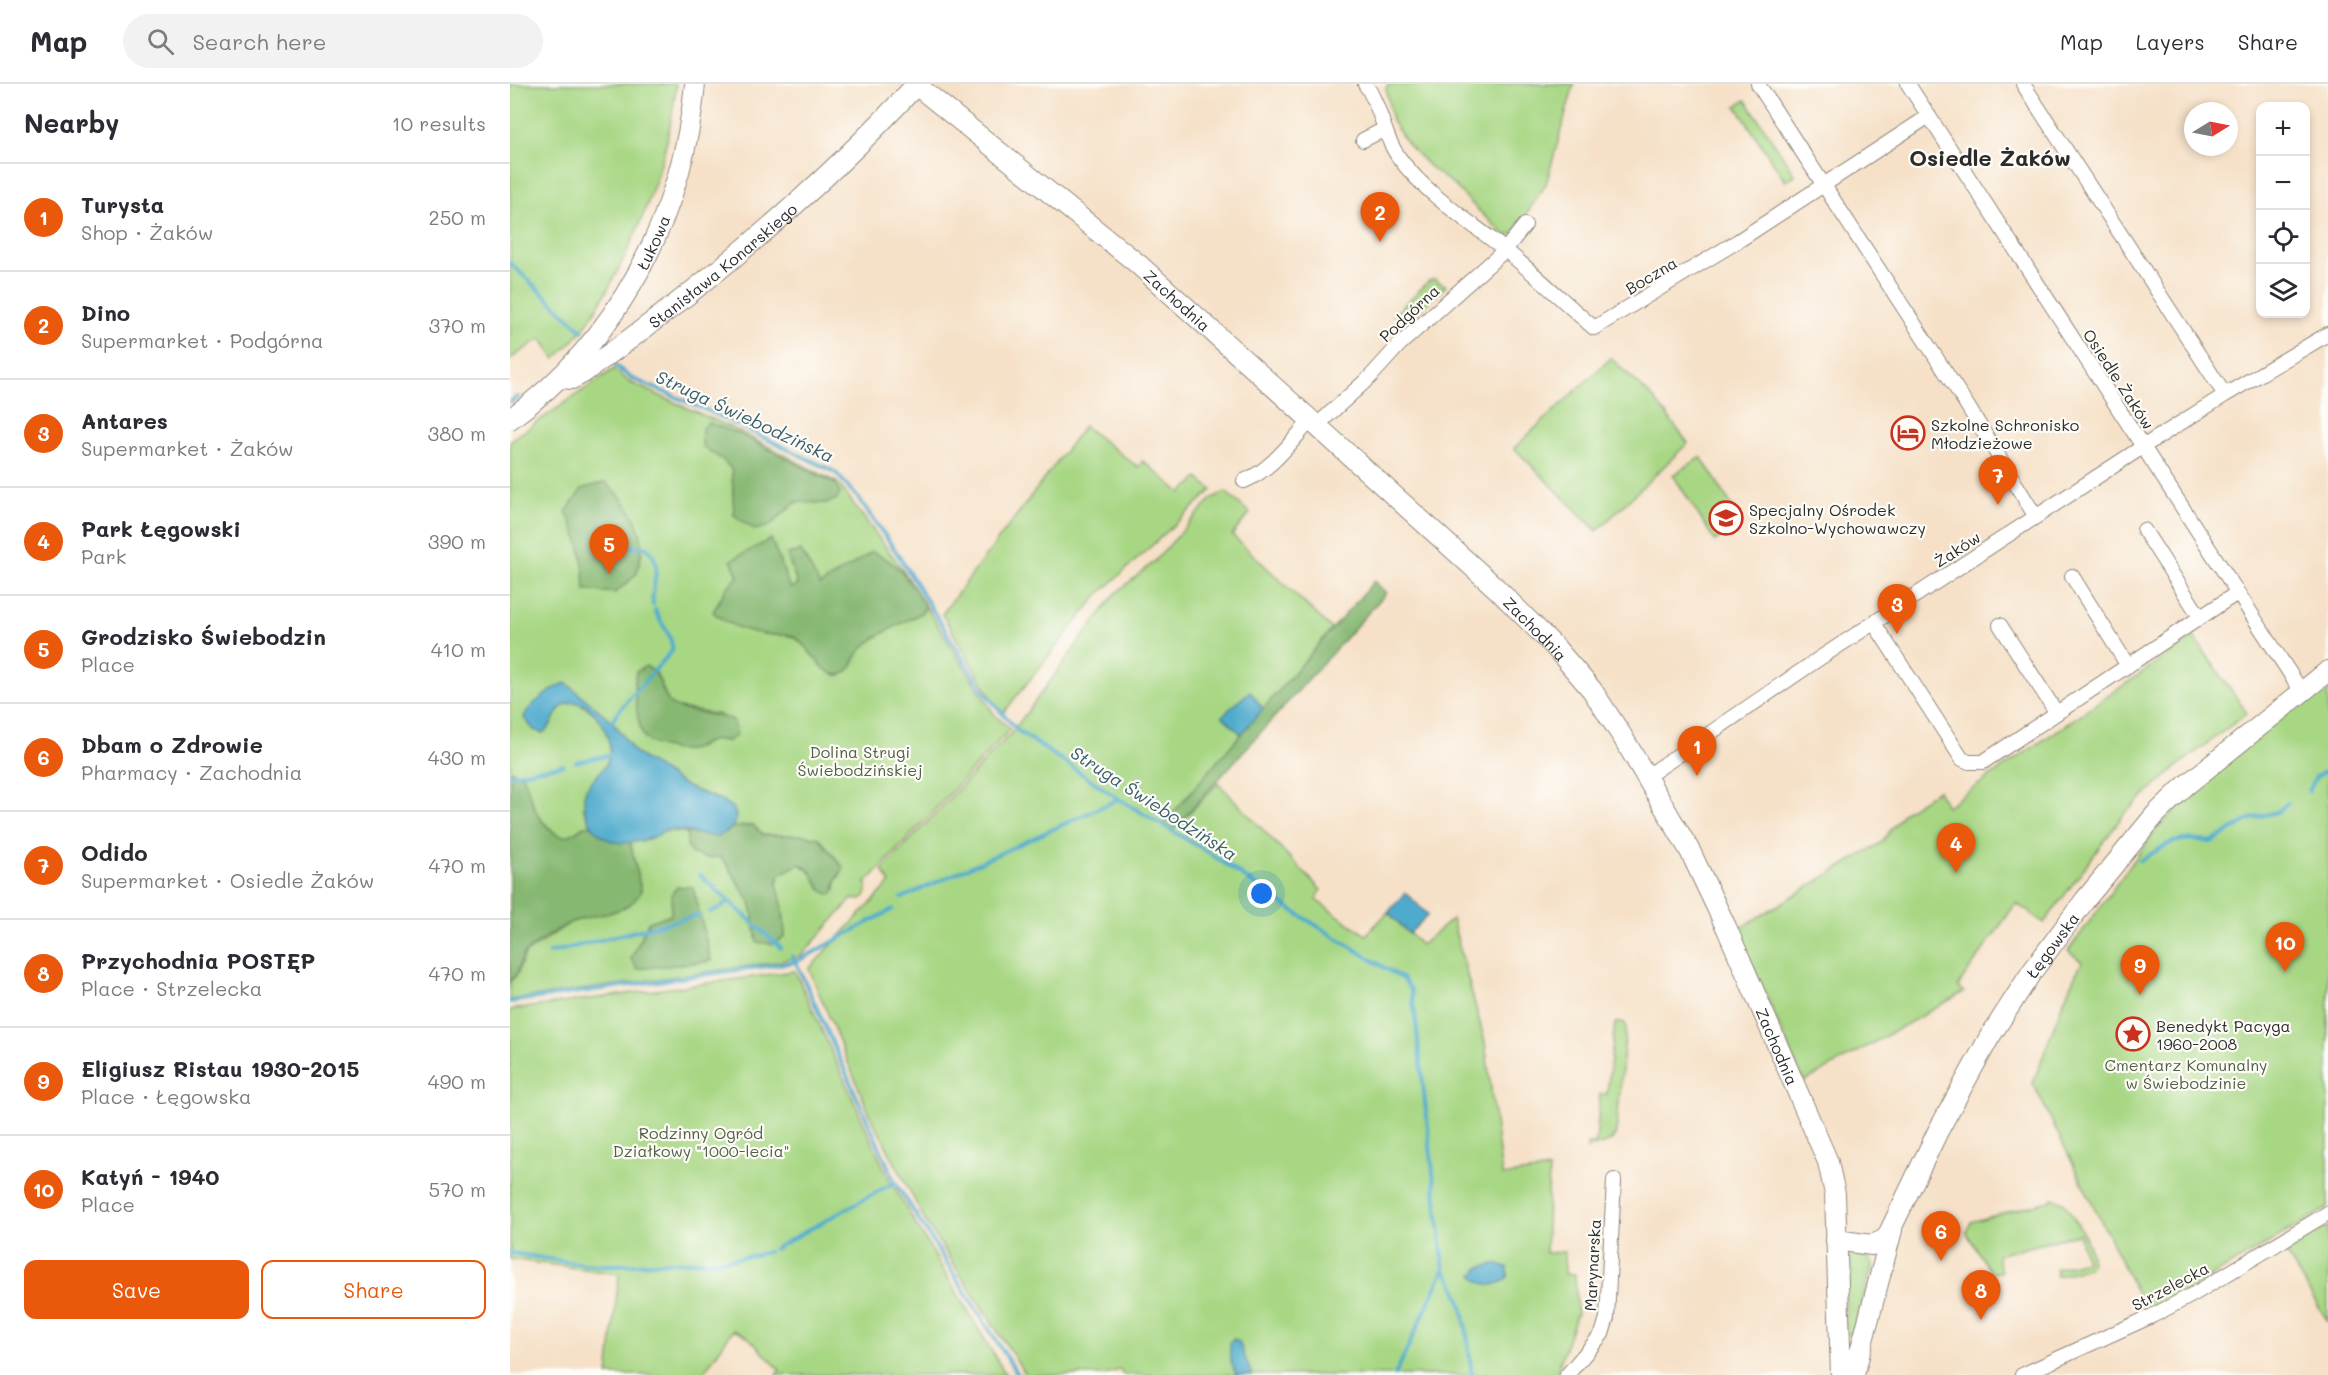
<!DOCTYPE html>
<meta charset="utf-8">
<style>
:root{--surface:#fff;--page:#f2f2f3;--text:#2b2b33;--muted:#7c7c81;--line:#e1e1e2;--accent:#ea580c}
body{margin:0;font-family:Mali,sans-serif;background:var(--page);color:var(--text)}
.controls{position:absolute;right:18px;top:18px;display:grid;overflow:hidden;border-radius:12px;box-shadow:0 3px 9px #0003}
.controls button{width:54px;height:54px;display:grid;place-items:center;padding:0;border:0;border-bottom:2px solid var(--line);background:var(--surface);color:var(--text);font:30px sans-serif}
.compass{position:absolute;left:1674px;top:18px;width:54px;height:54px;border-radius:50%;background:var(--surface);box-shadow:0 3px 9px #0003;rotate:80deg}
.you{position:absolute;left:752px;top:810px;width:21px;height:21px;margin:-15px;border:4px solid #fff;border-radius:50%;background:#1a73e8;box-shadow:0 0 0 9px #1a73e833}
.badge{display:grid;place-items:center;width:39px;height:39px;border-radius:50%;background:var(--accent);color:#fff;font-size:20px;font-weight:700}
.pin{position:absolute;translate:-50% -50px;filter:drop-shadow(0 2px 3px #0008)}
.pin::after{content:'';position:absolute;top:32px;width:21px;height:18px;background:inherit;clip-path:polygon(0 0,100% 0,50% 100%)}
.list{margin:0;padding:0;list-style:none}
h2{display:flex;justify-content:space-between;align-items:center;height:78px;margin:0;padding:0 24px;font-size:26px}
h2 small{font-size:20px;font-weight:400;color:var(--muted)}
.list li{display:grid;grid-template-columns:39px 1fr auto;gap:18px;align-items:center;box-sizing:border-box;height:108px;padding:0 24px;border-top:2px solid var(--line)}
.list b{display:block;font-size:22px;white-space:nowrap}
.list p{margin:0;font-size:20px;white-space:nowrap;color:var(--muted)}
.list em{font-size:20px;font-style:normal;color:var(--muted)}
.actions{display:flex;gap:12px;padding:18px 24px}
.actions a{flex:1;padding:14px 0;border:2px solid var(--accent);border-radius:12px;text-align:center;font-size:21px;color:var(--accent)}
.actions .main{background:var(--accent);color:#fff}
.icon{flex:none;width:33px;height:33px;fill:none;stroke:currentColor;stroke-width:2;stroke-linecap:round;stroke-linejoin:round}
.map{position:relative;flex:none;width:1818px;height:1291px;overflow:hidden}
header{display:flex;align-items:center;gap:36px;box-sizing:border-box;height:84px;padding:0 30px;background:var(--surface);border-bottom:2px solid var(--line)}
header strong{font-size:28px}
nav{display:flex;gap:33px;margin-inline-start:auto;font-size:21px}
.search{width:420px;height:54px;background:var(--page);display:flex;align-items:center;gap:15px;box-sizing:border-box;padding:0 21px;border-radius:33px;color:var(--muted);font-size:22px}
main{display:flex}
aside{flex:1;background:var(--surface)}
.map>svg:first-child{display:block}
.green{fill:#a8d784;stroke:#6a8158;stroke-width:1.5;fill-rule:evenodd}
.forest{fill:#86b872;stroke:#58724e;stroke-width:1.5}
.water{fill:#4fabcd;stroke:#3d6b7c;stroke-width:1.5}
.lines{fill:none;stroke-linecap:round;stroke-linejoin:round}
.stream{stroke:#4fabcd;stroke-width:4}
.street-casing{stroke:#90867a;stroke-width:16}
.secondary-casing{stroke:#90867a;stroke-width:22}
.street{stroke:#fff;stroke-width:14}
.secondary{stroke:#fff;stroke-width:20}
.labels{text-anchor:middle;dominant-baseline:central;stroke-width:4.5;stroke-linejoin:round;paint-order:stroke}
.street-label{font-size:16px;fill:#2b2b2b;stroke:#fdfcf7}
.poi-label{font-size:16px;fill:#2b2b2b;stroke:#fdfcf7;text-anchor:start}
.park-label{font-size:16px;fill:#505f46;stroke:#fdfcf7}
.water-label{font-size:18px;font-style:italic;fill:#395e6c;stroke:#fdfcf7}
.district-label{font-size:22px;font-weight:bold;fill:#2b2b2b;stroke:#fdfcf7}
</style>
<header>
<strong>Map</strong>
<div class="search"><svg class="icon" aria-label="search" viewBox="0 0 24 24"><circle cx="10" cy="10" r="6"/><path d="M15 15l6 6"/></svg>Search here</div>
<nav><a>Map</a><a>Layers</a><a>Share</a></nav>
</header>
<main>
<aside>
<h2>Nearby<small>10 results</small></h2>
<ul class="list">
<li><span class="badge">1</span><div><b>Turysta</b><p>Shop · Żaków</p></div><em>250 m</em></li>
<li><span class="badge">2</span><div><b>Dino</b><p>Supermarket · Podgórna</p></div><em>370 m</em></li>
<li><span class="badge">3</span><div><b>Antares</b><p>Supermarket · Żaków</p></div><em>380 m</em></li>
<li><span class="badge">4</span><div><b>Park Łęgowski</b><p>Park</p></div><em>390 m</em></li>
<li><span class="badge">5</span><div><b>Grodzisko Świebodzin</b><p>Place</p></div><em>410 m</em></li>
<li><span class="badge">6</span><div><b>Dbam o Zdrowie</b><p>Pharmacy · Zachodnia</p></div><em>430 m</em></li>
<li><span class="badge">7</span><div><b>Odido</b><p>Supermarket · Osiedle Żaków</p></div><em>470 m</em></li>
<li><span class="badge">8</span><div><b>Przychodnia POSTĘP</b><p>Place · Strzelecka</p></div><em>470 m</em></li>
<li><span class="badge">9</span><div><b>Eligiusz Ristau 1930-2015</b><p>Place · Łęgowska</p></div><em>490 m</em></li>
<li><span class="badge">10</span><div><b>Katyń - 1940</b><p>Place</p></div><em>570 m</em></li>
</ul>
<div class="actions"><a class="main">Save</a><a>Share</a></div>
</aside>
<div class="map">
<svg width="1818" height="1291" viewBox="0 0 1818 1291">
<rect width="100%" height="100%" fill="#fdfcf7"/>
<filter id="ink" filterUnits="userSpaceOnUse"><feTurbulence type="fractalNoise" baseFrequency=".0167" numOctaves="2"/><feDisplacementMap in="SourceGraphic" scale="12" xChannelSelector="R" yChannelSelector="G"/><feConvolveMatrix kernelMatrix="1 2 1 2 8 2 1 2 1" color-interpolation-filters="sRGB"/></filter>
<filter id="wash" filterUnits="userSpaceOnUse"><feTurbulence type="fractalNoise" baseFrequency=".008" numOctaves="4" result="noise"/><feDisplacementMap in="SourceGraphic" scale="24" xChannelSelector="R" yChannelSelector="G"/><feGaussianBlur stdDeviation="1.35" result="paint"/><feColorMatrix in="noise" values="0 0 0 0 0 0 0 0 0 0 0 0 0 0 0 0 0 1.4 0 .05"/><feComposite in="paint" operator="in"/></filter>
<g filter="url(#wash)">
<rect width="100%" height="100%" fill="#f6e1c8"/>
<path class="green" d="M0,0h166c-6,68 -29,130 -60,190 -10,19 -20,38 -33,55 -8,11 -19,20 -28,30l-14,-21 -31,21z
M879,0h185l-28,100 -32,49 -8,3 -27,-25 -25,-26 -22,-16 -23,-23 -17,-25 -6,-33z
M1236,16l49,75 -10,6 -49,-75z
M924,195l12,7 -47,42 -4,-14 34,-33z
M1101,274l44,42 33,43 -91,88 -83,-83z
M104,285l15,13 112,50 97,51 64,86 92,145 16,15 -144,154c4,11 -3,19 -14,16l-51,57 -24,6 -267,38v-19l7,-6 8,-21 46,-32 56,-16 14,-16 -11,-48c21,-6 35,-14 57,-9l1,16 17,9 15,-1 6,6 25,40 6,39 28,-7 -2,-26 -7,-26 4,-9 19,-10 36,26c0,-10 6,-14 8,-23l-24,-29c-19,-3 -37,-3 -56,-3l-10,-10 -22,3 4,-5 1,-9 -12,-13 -37,-14 -52,-34 -18,-26 -47,-41 -8,-2 -31,23 -3,17 14,9c14,-7 11,-26 28,-30 8,-2 14,3 21,8 12,9 22,30 18,45 -4,16 -18,36 -26,51l8,19h-8l-12,9 -7,2 -7,-2 -19,-18 -15,-41 -13,-6v-329zM199,339l30,11 97,50 -8,19 -32,-1 -27,24 -35,-11 -2,-45 -8,-9zM66,446l64,3 2,19 -5,21 -52,17 -1,-28zM261,455l18,49 9,-2 -11,-32 14,-3 19,35 17,-13 89,35 -5,5c-20,11 -43,20 -59,35 -9,9 -9,25 -23,27 -16,1 -31,-30 -45,-38 -5,-3 -16,-2 -22,-2 -22,-2 -42,-8 -59,-23l13,-23zM126,588h20l12,29 6,6 47,8 7,26c-12,-2 -20,-1 -30,7l-61,-47 -3,-12zM167,803h16l18,73 -80,-1 17,-37 23,-7 1,-22z
M574,342l54,41 5,-6 38,32 17,-15 14,12 -114,105 -95,118 -5,-4 -56,-95z
M1191,373l42,66 -28,18 -42,-66z
M716,408l24,21 -18,22 100,94 -69,80 -13,-18 -27,25 18,18 -77,90 9,6 45,-47 103,107 -5,10 50,35 22,-23 33,33 31,-26 33,123 17,134 47,-7 -3,84 18,-1 1,22h10l2,39 -21,62h-433l-3,-6 -15,6h-79l-100,-153 -56,-107 -61,-146 81,-86 -8,-13 131,-139 102,-137 40,-33 57,-63z
M1684,553l53,76 -68,52 -55,49 -80,109 -28,-20 -58,83 6,6 -160,90 -67,-152 144,-87 23,-31 34,-22 9,16z
M1818,597v527l-181,106 -114,-231c16,-41 28,-82 49,-121l-14,-11 91,-125 91,-84z
M285,887l94,208 117,196h-230l4,-5 -32,-33 -15,-7 -31,45h-94l11,-101 -109,-15v-249z
M1111,938l4,1 1,4 -10,106 -5,8 -24,8v-5h9l4,-50h7l8,-71z
M1542,1114l12,4c8,14 37,53 24,66l-31,8 -2,-7 31,-8 -7,-27 -82,21 4,17 -10,1 -25,-41 5,-10 81,-22z
M1818,1142v96l-44,-72z
M1337,1170l22,4 4,7 -21,69 -6,-1 -2,-78z"/>
<path class="forest" d="M199,339l30,11 97,50 4,10 -3,5 -9,4 -32,-1 -27,24 -14,4 -21,-15 -2,-45 -8,-9 -22,-15v-18z
M95,398c23,19 42,47 35,78 -1,5 -2,10 -4,14 -5,7 -15,13 -21,19l-30,-3c-1,-29 -5,-53 -19,-78l16,-23z
M261,455l19,49 8,-3 -11,-31 14,-3 19,34 52,-33c31,13 37,29 54,55l-5,6c-20,11 -43,20 -59,36 -9,8 -9,25 -23,26 -17,1 -30,-30 -45,-38 -5,-3 -16,-2 -22,-2 -22,-2 -42,-8 -59,-23l13,-23 12,-13 -7,-16z
M864,497l12,12 -213,237 -10,-6z
M136,582c18,10 13,28 26,39 8,7 47,9 61,15l4,15 -9,6c-8,-1 -16,-2 -23,2 -7,3 -9,7 -17,7 -10,1 -33,-3 -41,-10 -11,-9 -13,-54 -11,-68z
M0,686l13,6c11,24 6,33 27,53 6,5 9,8 17,7 9,-2 14,-12 24,-10 14,3 24,17 39,16l11,48c-9,26 -48,23 -69,32 -8,3 -41,25 -47,31 -8,10 -3,20 -15,28z
M243,741l10,10h43l13,3 24,29c-1,6 -3,6 -6,11 -4,5 0,10 -5,16 -15,0 -15,-17 -24,-25 -3,-2 -6,-3 -9,-5l-19,10 -3,9 6,26 2,27 -11,8 -17,-2 -6,-39 -25,-40 -6,-6 -15,1 -14,-5 -4,-8v-12l7,1 34,-3 3,-3z
M167,803h16l18,74 -74,8 -6,-10 18,-37 22,-7 1,-21z"/>
<path class="water" d="M56,599l46,38 23,32 52,34 37,15 10,7 2,10c-3,10 -11,15 -20,17 -17,0 -35,-8 -50,-6 -6,1 -3,2 -8,5 -12,6 -36,11 -49,5 -9,-4 -18,-13 -21,-22 -16,-38 19,-39 22,-65 1,-19 -18,-56 -42,-50 -15,5 -12,23 -26,30l-8,-3 -10,-12c1,-11 31,-32 42,-35z
M740,607l13,18 -22,25 -19,-18z
M896,809l22,22 -19,19 -21,-22z
M984,1180l14,3v10c-10,11 -26,10 -35,-2l6,-7z
M724,1255l5,3 13,33h-16l-6,-16v-17z"/>
<g class="lines">
<path class="stream" d="M0,179l73,68
M105,281l16,13 80,34 124,60 24,27 36,51 89,142 33,38 102,69 92,55 82,57 110,68 8,11 4,24 29,256 -49,105
M0,318l8,-5
M114,463h21c21,14 5,37 8,58
M100,480c-1,-8 1,-14 10,-17
M112,623l50,-56c2,-15 -12,-27 -17,-41
M102,637l9,-13
M66,678l33,-7
M0,691l53,-10
M1799,707l7,-14 12,-7
M1630,777c28,-18 37,-26 71,-19l39,-23 27,-7 11,-9
M190,791l81,73
M392,814l217,-99
M200,828l10,-4 9,-7
M39,869l150,-38
M0,918l286,-40 97,-53
M385,1098l123,193
M264,1165l121,-67 -99,-220 -4,-6
M0,1169c24,3 48,8 73,11 29,3 59,-1 88,-2 34,-1 64,-1 97,-10
M934,1186c23,25 23,72 28,105"/>
</g>
</g>
<g filter="url(#ink)">
<g class="lines">
<defs>
<path id="street" d="M855,0c17,23 18,53 35,75 28,37 68,61 104,90 31,25 60,53 90,79l144,-87 191,-125
M1248,0l207,318 71,115
M1398,0l394,608
M1513,0l202,311
M853,56l22,-11
M806,342l55,-50 29,-32 105,-94 20,-25
M734,397c27,-11 47,-39 66,-60
M1634,446l56,87
M1562,492l56,90
M1364,539l88,136 7,3h14l254,-169
M1490,541l56,87
M1136,693l174,-119 324,-212 81,-51 103,-61
M1057,1291l35,-41 5,-16 7,-138
M1512,1291l130,-59 42,-22 134,-81"/>
<g id="secondary">
<path id="s1" d="M405,0l223,180 357,323 60,60 37,43 30,46 68,115 37,78 101,233 7,32 6,181"/>
<path id="s2" d="M51,294l11,1 11,-6c120,-85 233,-179 333,-288"/>
<path id="s3" d="M0,335c108,-77 173,-204 185,-335"/>
<path id="s4" d="M1326,1156l36,5 14,-6 52,-108 51,-93 42,-65 54,-73 70,-85 29,-28 144,-116"/>
<path d="M1344,1291l38,-145"/>
</g>
</defs>
<use href="#street" class="street-casing"/>
<use href="#secondary" class="secondary-casing"/>
<use href="#street" class="street"/>
<use href="#secondary" class="secondary"/>
</g>
</g>
<defs>
<symbol id="hotel-ring" viewBox="-11 -11 22 22"><circle r="9.5" fill="#fdfcf7" stroke="#c8321e" stroke-width="1.5"/><path d="M-6-4.5h1.5V1H6V5H4.5V3h-9V5H-6ZM-4 0a1.8 1.8 0 1 1 3.6 0ZM.5 0V-2.5h3Q6-2.5 6 0Z" fill="#c8321e"/></symbol>
<symbol id="school-ring" viewBox="-11 -11 22 22"><circle r="9.5" fill="#fdfcf7" stroke="#c8321e" stroke-width="1.5"/><path d="M0-5L7-2L0 1L-7-2ZM-4 1L0 2.5L4 1V4Q0 6-4 4Z" fill="#c8321e"/></symbol>
<symbol id="sight-ring" viewBox="-11 -11 22 22"><circle r="9.5" fill="#fdfcf7" stroke="#c8321e" stroke-width="1.5"/><path d="M0-6L1.8-2.2L6-1.7L2.9 1.2L3.7 5.4L0 3.3L-3.7 5.4L-2.9 1.2L-6-1.7L-1.8-2.2Z" fill="#c8321e"/></symbol>
</defs>
<g fill-rule="evenodd">
<use href="#hotel-ring" x="1379" y="330" width="38" height="38"/>
<use href="#school-ring" x="1197" y="415" width="38" height="38"/>
<use href="#sight-ring" x="1604" y="931" width="38" height="38"/>
</g>
<g class="labels">
<g class="street-label">
<text stroke="none"><textPath href="#s3" startOffset="230">Łukowa</textPath></text>
<text stroke="none"><textPath href="#s2" startOffset="200">Stanisława Konarskiego</textPath></text>
<text transform="translate(1141 191) rotate(-31)">Boczna</text>
<text stroke="none"><textPath href="#s1" startOffset="340">Zachodnia</textPath></text>
<text transform="translate(899 229) rotate(-43)">Podgórna</text>
<text transform="translate(1609 295) rotate(57)">Osiedle Żaków</text>
<text transform="translate(1447 465) rotate(-33)">Żaków</text>
<text stroke="none"><textPath href="#s1" startOffset="826">Zachodnia</textPath></text>
<text stroke="none"><textPath href="#s4" startOffset="390">Łęgowska</textPath></text>
<text stroke="none"><textPath href="#s1" startOffset="1312">Zachodnia</textPath></text>
<text transform="translate(1082 1181) rotate(-87)">Marynarska</text>
<text transform="translate(1660 1202) rotate(-28)">Strzelecka</text>
</g>
<g class="poi-label">
<text x="1421" y="340">Szkolne Schronisko<tspan x="1421" dy="18">Młodzieżowe</tspan></text>
<text x="1239" y="425">Specjalny Ośrodek<tspan x="1239" dy="18">Szkolno-Wychowawczy</tspan></text>
<text x="1646" y="941">Benedykt Pacyga<tspan x="1646" dy="18">1960-2008</tspan></text>
</g>
<g class="park-label">
<text x="350" y="667">Dolina Strugi<tspan x="350" dy="18">Świebodzińskiej</tspan></text>
<text x="1676" y="980">Cmentarz Komunalny<tspan x="1676" dy="18">w Świebodzinie</tspan></text>
<text x="191" y="1048">Rodzinny Ogród<tspan x="191" dy="18">Działkowy "1000-lecia"</tspan></text>
</g>
<g class="water-label">
<text transform="translate(235 332) rotate(25)">Struga Świebodzińska</text>
<text transform="translate(644 719) rotate(33)">Struga Świebodzińska</text>
</g>
<g class="district-label">
<text x="1480" y="73">Osiedle Żaków</text>
</g>
</g>
</svg>
<div class="controls">
<button>+</button>
<button>−</button>
<button><svg class="icon" aria-label="locate" viewBox="0 0 24 24"><circle cx="12" cy="12" r="6"/><path d="M12 2v4M12 18v4M2 12h4M18 12h4"/></svg></button>
<button><svg class="icon" aria-label="layers" viewBox="0 0 24 24"><path d="M12 4l9 5-9 5-9-5zM3 14l9 5 9-5"/></svg></button>
</div>
<svg class="compass" viewBox="-18 -18 36 36"><path d="M0-13l5 13h-10z" fill="#e53935"/><path d="M0 13l5-13h-10z" fill="#7c7c81"/></svg>
<div class="you"></div>
<div class="pin badge" style="left:1187px;top:692px">1</div>
<div class="pin badge" style="left:870px;top:158px">2</div>
<div class="pin badge" style="left:1387px;top:550px">3</div>
<div class="pin badge" style="left:1446px;top:789px">4</div>
<div class="pin badge" style="left:99px;top:490px">5</div>
<div class="pin badge" style="left:1431px;top:1177px">6</div>
<div class="pin badge" style="left:1488px;top:421px">7</div>
<div class="pin badge" style="left:1471px;top:1236px">8</div>
<div class="pin badge" style="left:1630px;top:911px">9</div>
<div class="pin badge" style="left:1775px;top:888px">10</div>
</div>
</main>
